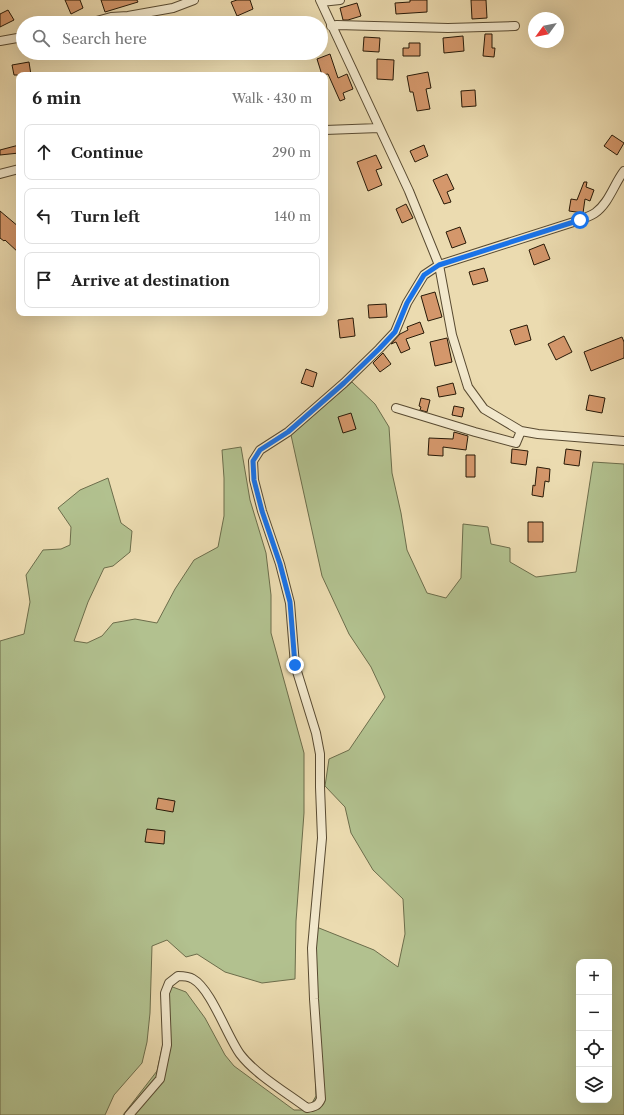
<!DOCTYPE html>
<meta charset="utf-8">
<style>
:root{--surface:#fff;--page:#f2f2f2;--text:#222;--muted:#767676;--line:#e0e0e0}
body{margin:0;font-family:"Libre Caslon Text",serif;background:var(--page);color:var(--text)}
.controls{position:absolute;right:12px;bottom:12px;display:grid;overflow:hidden;border-radius:8px;box-shadow:0 4px 16px #0002}
.controls button{width:36px;height:36px;display:grid;place-items:center;padding:0;border:0;border-bottom:1px solid var(--line);background:var(--surface);color:var(--text);font:20px sans-serif}
.compass{position:absolute;left:528px;top:12px;width:36px;height:36px;border-radius:50%;background:var(--surface);box-shadow:0 4px 16px #0002;rotate:237deg}
.stop{position:absolute;width:12px;height:12px;margin:-9px;border:3px solid #1a73e8;border-radius:50%;background:#fff}
.stop.end{background:#1a73e8;border-color:#fff;box-shadow:0 1px 4px #0008}
.list{margin:0;padding:0;list-style:none}
h2{display:flex;justify-content:space-between;align-items:center;height:52px;margin:0;padding:0 16px;font-size:17px}
h2 small{font-size:13px;font-weight:400;color:var(--muted)}
.list li{display:grid;grid-template-columns:26px 1fr auto;gap:12px;align-items:center;box-sizing:border-box;height:56px;margin:0 8px 8px;padding:0 8px;border:1px solid var(--line);border-radius:8px}
.list b{display:block;font-size:15px;white-space:nowrap}
.list em{font-size:13px;font-style:normal;color:var(--muted)}
.icon{flex:none;width:22px;height:22px;fill:none;stroke:currentColor;stroke-width:2;stroke-linecap:round;stroke-linejoin:round}
.map{position:relative;flex:none;width:624px;height:1115px;overflow:hidden}
.search{position:absolute;background:var(--surface);box-shadow:0 4px 16px #0002;left:16px;top:16px;width:312px;height:44px;display:flex;align-items:center;gap:10px;box-sizing:border-box;padding:0 14px;border-radius:22px;color:var(--muted);font-size:15px}
.panel{position:absolute;background:var(--surface);box-shadow:0 4px 16px #0002;left:16px;top:72px;width:312px;height:244px;border-radius:8px}
.map>svg:first-child{display:block}
.green{fill:#b2c18f;stroke:#6c6d4b;fill-rule:evenodd}
.building{fill:#d4976b;stroke:#271907}
.lines{fill:none;stroke-linecap:round;stroke-linejoin:round}
.street-casing{stroke:#584a31;stroke-width:10}
.street{stroke:#f2e8cc;stroke-width:8}
.route{stroke:#1a73e8;stroke-width:5}
</style>
<div class="map">
<svg width="624" height="1115" viewBox="0 0 624 1115">
<rect width="100%" height="100%" fill="#ebdbb0"/>
<filter id="stains"><feTurbulence type="fractalNoise" baseFrequency=".005" numOctaves="4"/><feColorMatrix values="0 0 0 0 .2 0 0 0 0 .09 0 0 0 0 .02 0 0 0 .5 -.17"/></filter>
<radialGradient id="worn" r=".72"><stop offset=".6" stop-color="#630" stop-opacity="0"/><stop offset="1" stop-color="#630" stop-opacity=".3"/></radialGradient>
<path class="green" d="M352,382l23,22 14,23 3,46 9,40 6,37 20,43 19,5 15,-20 2,-54 25,3 3,17 19,4v14l26,15 40,-5 17,-110 31,2v651h-501l34,-44 6,-27 -1,-31 8,-27 16,6 19,26 20,37 9,11 60,44h14l8,-14 -5,-126 3,-44 60,24 24,17 7,-33 -2,-35 -30,-29 -22,-37 -6,-26 -20,-21 4,-27 20,-9 36,-53 -14,-30 -22,-33 -27,-58 -31,-141zM579,962h30v138h-30z
M241,447l9,53 16,53 5,42v38l33,120v60l-8,108 -1,58 -33,4 -37,-11 -28,-18 -11,3 -19,-17 -15,6 -2,67 -3,29 -5,21 -28,32 -9,20h-105v-474l24,-7 6,-32 -4,-27 17,-25 18,-1 9,-4 1,-18 -13,-19 22,-18 28,-12 13,45 11,8 -2,21 -17,14 -9,2 -16,34 -14,39 13,2 15,-7 11,-13 22,-4 22,4 18,-34 19,-29 24,-13 6,-31v-38l-2,-28z"/>
<path class="building" d="M65,0h15l3,8 -12,6z
M101,0h36l1,2 -33,10z
M237,0h13l3,9 -16,7 -6,-14z
M410,0h17v12l-31,2 -1,-11 15,-1z
M471,0h15l1,18 -15,1z
M357,3l4,13 -13,4h-5l-3,-12z
M8,10l6,10 -14,7v-13z
M485,34h7v14h3l-1,9 -11,-1z
M463,36l1,15 -20,2 -1,-15z
M364,37l16,1 -1,14 -16,-1z
M409,43h11v13h-17v-8h6z
M330,54l8,24 9,-4 6,15 -10,4 2,6 -5,2 -12,-27 -6,1 -5,-16z
M377,59l17,1 -1,20 -16,-1z
M29,62l2,13h-17l-2,-10z
M428,72l3,16 -5,1 4,20 -13,2 -4,-19h-3l-3,-16z
M475,90l1,16 -14,1 -1,-16z
M612,135l12,8 -7,12 -13,-9z
M19,145v8l-19,2v-5z
M424,145l4,11 -13,6 -5,-11z
M376,155l6,13 -6,2 6,15 -14,6 -11,-29z
M447,174l7,15 -7,3 4,10 -7,2 -11,-24z
M584,182h3l-1,5 8,3 -4,11 -5,-2 -2,14 -14,-2 2,-12 6,1z
M406,204l7,14 -11,5 -6,-14z
M0,211l19,16v26l-14,-13 -1,1 -4,-3z
M460,227l6,16 -14,5 -6,-16z
M544,244l6,15 -16,6 -5,-15z
M484,268l4,13 -15,4 -4,-13z
M435,292l7,25 -14,4 -7,-25z
M386,304l1,13 -18,1 -1,-13z
M353,318l2,18 -15,2 -2,-18z
M420,322l4,11 -18,6 4,10 -9,4 -5,-11 -5,2 9,-10 8,-4 -1,-3z
M527,325l4,15 -16,5 -5,-15z
M564,336l8,16 -16,8 -8,-16z
M622,337l2,5v16l-33,13 -7,-19z
M447,338l5,24 -17,4 -5,-24z
M383,353l8,11 -11,8 -7,-9z
M306,369l11,4 -4,14 -12,-4z
M453,383l3,11 -17,3 -2,-10z
M589,395l16,3 -3,15 -16,-3z
M421,398l9,2 -3,12 -7,-2 1,-3 -2,-1z
M454,406l10,2 -2,9 -10,-2z
M351,413l5,16 -13,4 -5,-16z
M454,432l14,4 -2,14 -23,-3v9l-15,-1 1,-17 24,1z
M512,449l16,2 -2,14 -15,-2z
M566,449l15,2 -2,15 -15,-2z
M466,455h9v22h-9z
M537,467l13,2 -1,13 -4,-1 -2,16 -11,-2 1,-10 2,1z
M528,522h15v20h-15z
M158,798l17,3 -2,11 -17,-3z
M147,829l18,2 -1,13 -19,-2z"/>
<g class="lines">
<defs>
<path id="street" d="M320,0l89,191 30,74 13,70 16,52 16,22 37,22 17,3 86,7
M321,2l19,-2
M89,23l22,-6 17,-1 45,-8 21,-8
M331,26l6,-1 111,3 67,-2
M0,41l23,-4
M325,130l54,-2
M0,174l19,-5
M396,408l79,24 41,11 5,-12
M129,1115l31,-36 7,-34 -2,-52 4,-10 9,-7c5,0 10,0 15,3 18,10 34,57 47,75 15,20 47,39 67,54 7,-1 11,-2 14,-9l-7,-100 -2,-51 10,-110 -2,-51v-33l-4,-21 -21,-68 -5,-62 -10,-39 -18,-53 -8,-31 -1,-19 7,-11 28,-18 56,-49 35,-34 16,-17 12,-29 17,-28 15,-10 141,-45c5,-2 10,-4 15,-7 14,-10 19,-29 29,-42"/>
</defs>
<use href="#street" class="street-casing"/>
<use href="#street" class="street"/>
</g>
<g class="lines">
<path class="route" d="M295,665l-5,-63 -10,-38 -18,-53 -8,-31 -1,-19 7,-11 28,-18 56,-49 35,-34 16,-17 12,-29 17,-28 15,-10 141,-45"/>
</g>
<rect width="100%" height="100%" filter="url(#stains)"/>
<rect width="100%" height="100%" fill="url(#worn)"/>
</svg>
<div class="controls">
<button>+</button>
<button>−</button>
<button><svg class="icon" aria-label="locate" viewBox="0 0 24 24"><circle cx="12" cy="12" r="6"/><path d="M12 2v4M12 18v4M2 12h4M18 12h4"/></svg></button>
<button><svg class="icon" aria-label="layers" viewBox="0 0 24 24"><path d="M12 4l9 5-9 5-9-5zM3 14l9 5 9-5"/></svg></button>
</div>
<svg class="compass" viewBox="-18 -18 36 36"><path d="M0-13l5 13h-10z" fill="#e53935"/><path d="M0 13l5-13h-10z" fill="#767676"/></svg>
<div class="stop" style="left:580px;top:220px"></div>
<div class="stop end" style="left:295px;top:665px"></div>
<div class="search"><svg class="icon" aria-label="search" viewBox="0 0 24 24"><circle cx="10" cy="10" r="6"/><path d="M15 15l6 6"/></svg>Search here</div>
<section class="panel">
<h2>6 min<small>Walk · 430 m</small></h2>
<ul class="list">
<li><svg class="icon" aria-label="ahead" viewBox="0 0 24 24"><path d="M12 20V5M6 11l6-6 6 6"/></svg><div><b>Continue</b></div><em>290 m</em></li>
<li><svg class="icon" aria-label="left" viewBox="0 0 24 24"><path d="M17 20v-9H6M10 6l-5 5 5 5"/></svg><div><b>Turn left</b></div><em>140 m</em></li>
<li><svg class="icon" aria-label="arrive" viewBox="0 0 24 24"><path d="M6 21V4h12l-3 4 3 4H6"/></svg><div><b>Arrive at destination</b></div></li>
</ul>
</section>
</div>
